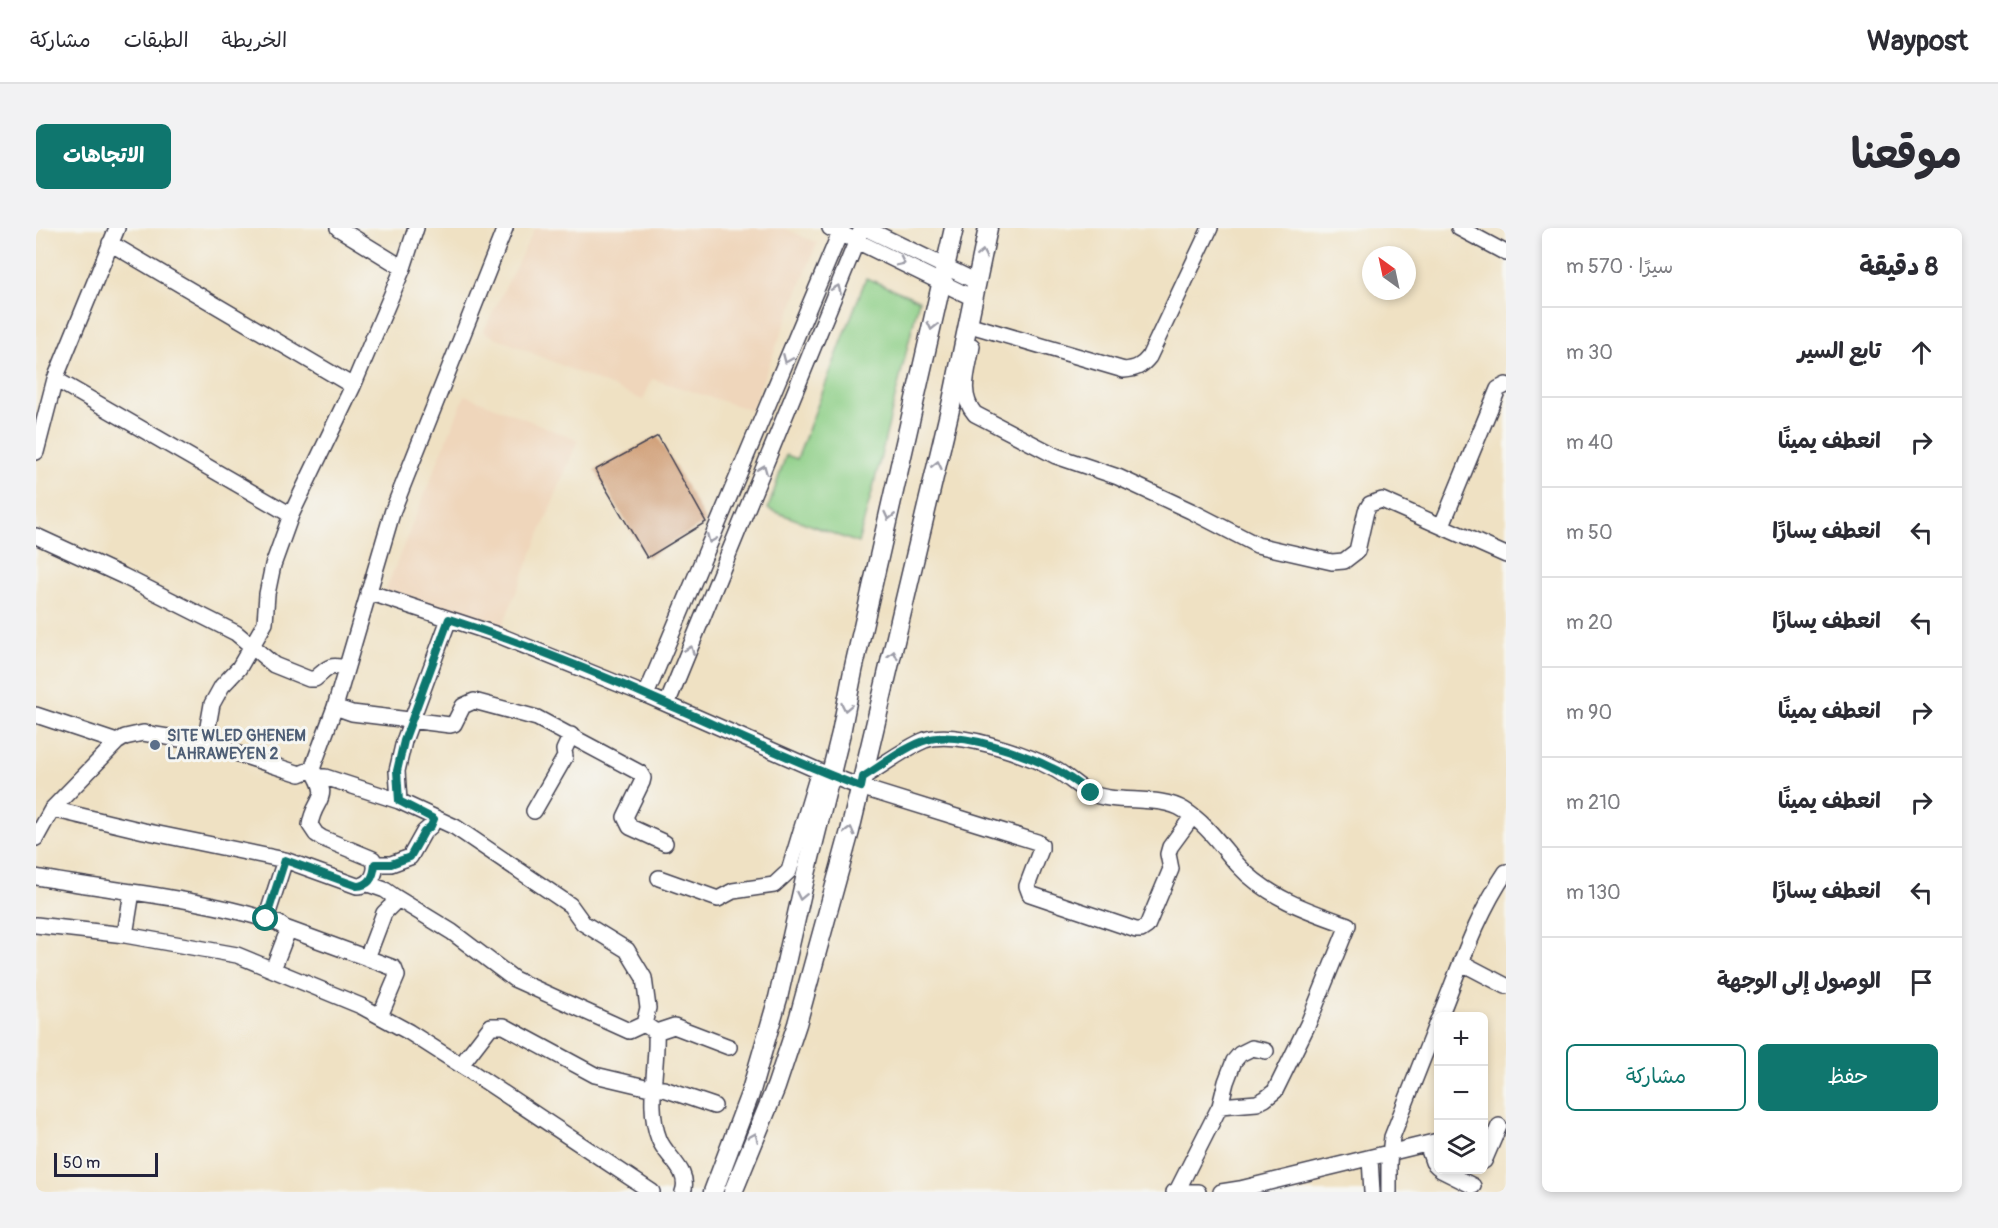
<!DOCTYPE html>
<html lang="ar">
<meta charset="utf-8">
<style>
:root{--surface:#fff;--page:#f2f2f3;--text:#2b2b33;--muted:#7c7c81;--line:#e1e1e2;--accent:#0f766e}
body{margin:0;font-family:Pangolin,"Playpen Sans Arabic",sans-serif;background:var(--page);color:var(--text);direction:rtl}
.controls{position:absolute;right:18px;bottom:18px;display:grid;overflow:hidden;border-radius:9px;box-shadow:0 3px 9px #0003}
.controls button{width:54px;height:54px;display:grid;place-items:center;padding:0;border:0;border-bottom:2px solid var(--line);background:var(--surface);color:var(--text);font:30px sans-serif}
.compass{position:absolute;left:1326px;top:18px;width:54px;height:54px;border-radius:50%;background:var(--surface);box-shadow:0 3px 9px #0003;rotate:327deg}
.scale{position:absolute;left:18px;bottom:15px;width:104px;box-sizing:border-box;padding-left:6px;border:3px solid #22223b;border-top:0;font-size:16px;line-height:21px;white-space:nowrap;color:#22223b;-webkit-text-stroke:4px #f6f6f2;paint-order:stroke}
.stop{position:absolute;width:18px;height:18px;margin:-14px;border:4px solid #0f766e;border-radius:50%;background:#fff}
.stop.end{background:#0f766e;border-color:#fff;box-shadow:0 2px 6px #0008}
.list{margin:0;padding:0;list-style:none}
h2{display:flex;justify-content:space-between;align-items:center;height:78px;margin:0;padding:0 24px;font-size:26px}
h2 small{font-size:20px;font-weight:400;color:var(--muted)}
.list li{display:grid;grid-template-columns:39px 1fr auto;gap:18px;align-items:center;box-sizing:border-box;height:90px;padding:0 24px;border-top:2px solid var(--line)}
.list b{display:block;font-size:22px;white-space:nowrap}
.list em{font-size:20px;font-style:normal;color:var(--muted)}
.actions{display:flex;gap:12px;padding:18px 24px}
.actions a{flex:1;padding:14px 0;border:2px solid var(--accent);border-radius:9px;text-align:center;font-size:21px;color:var(--accent)}
.actions .main{background:var(--accent);color:#fff}
.icon{flex:none;width:33px;height:33px;fill:none;stroke:currentColor;stroke-width:2;stroke-linecap:round;stroke-linejoin:round}
.map{position:relative;flex:none;width:1470px;height:964px;overflow:hidden;direction:ltr;border-radius:9px}
header{display:flex;align-items:center;gap:36px;box-sizing:border-box;height:84px;padding:0 30px;background:var(--surface);border-bottom:2px solid var(--line)}
header strong{font-size:28px}
nav{display:flex;gap:33px;margin-inline-start:auto;font-size:21px}
.intro{display:flex;align-items:center;justify-content:space-between;box-sizing:border-box;height:144px;padding:0 36px}
h1{margin:0;font-size:42px}
.button{padding:15px 27px;border-radius:9px;background:var(--accent);color:#fff;font-size:21px;font-weight:700}
main{display:flex;gap:36px;padding:0 36px}
aside{flex:1;background:var(--surface);border-radius:9px;box-shadow:0 3px 9px #0003}
.map>svg:first-child{display:block}
.built{fill:#efd6bb}
.green{fill:#8ecf87;stroke:#587861;stroke-width:1.5}
.building{fill:#d1a17a}
.lines{fill:none;stroke-linecap:round;stroke-linejoin:round}
.minor-casing{stroke:#413f4f;stroke-width:18}
.tertiary-casing{stroke:#413f4f;stroke-width:21}
.minor{stroke:#fff;stroke-width:15}
.tertiary{stroke:#fff;stroke-width:18}
.oneway{stroke:#9c9ca7}
.route{stroke:#0f766e;stroke-width:8}
.service-dot{fill:#5c6f8a;stroke:#f6f6f2;stroke-width:2}
.labels{text-anchor:middle;dominant-baseline:central;stroke-width:6;stroke-linejoin:round;paint-order:stroke}
.service-label{font-size:16px;font-weight:bold;fill:#4e5e75;stroke:#f6f6f2;text-anchor:start}
</style>
<header>
<strong>Waypost</strong>
<nav><a>الخريطة</a><a>الطبقات</a><a>مشاركة</a></nav>
</header>
<div class="intro"><h1>موقعنا</h1><a class="button">الاتجاهات</a></div>
<main>
<aside>
<h2>8 دقيقة<small>سيرًا · 570 m</small></h2>
<ul class="list">
<li><svg class="icon" aria-label="ahead" viewBox="0 0 24 24"><path d="M12 20V5M6 11l6-6 6 6"/></svg><div><b>تابع السير</b></div><em>30 m</em></li>
<li><svg class="icon" aria-label="right" viewBox="0 0 24 24"><path d="M7 20v-9h11M14 6l5 5-5 5"/></svg><div><b>انعطف يمينًا</b></div><em>40 m</em></li>
<li><svg class="icon" aria-label="left" viewBox="0 0 24 24"><path d="M17 20v-9H6M10 6l-5 5 5 5"/></svg><div><b>انعطف يسارًا</b></div><em>50 m</em></li>
<li><svg class="icon" aria-label="left" viewBox="0 0 24 24"><path d="M17 20v-9H6M10 6l-5 5 5 5"/></svg><div><b>انعطف يسارًا</b></div><em>20 m</em></li>
<li><svg class="icon" aria-label="right" viewBox="0 0 24 24"><path d="M7 20v-9h11M14 6l5 5-5 5"/></svg><div><b>انعطف يمينًا</b></div><em>90 m</em></li>
<li><svg class="icon" aria-label="right" viewBox="0 0 24 24"><path d="M7 20v-9h11M14 6l5 5-5 5"/></svg><div><b>انعطف يمينًا</b></div><em>210 m</em></li>
<li><svg class="icon" aria-label="left" viewBox="0 0 24 24"><path d="M17 20v-9H6M10 6l-5 5 5 5"/></svg><div><b>انعطف يسارًا</b></div><em>130 m</em></li>
<li><svg class="icon" aria-label="arrive" viewBox="0 0 24 24"><path d="M6 21V4h12l-3 4 3 4H6"/></svg><div><b>الوصول إلى الوجهة</b></div></li>
</ul>
<div class="actions"><a class="main">حفظ</a><a>مشاركة</a></div>
</aside>
<div class="map">
<svg width="1470" height="964" viewBox="0 0 1470 964">
<rect width="100%" height="100%" fill="#f6f6f2"/>
<filter id="ink" filterUnits="userSpaceOnUse"><feTurbulence type="fractalNoise" baseFrequency=".0167" numOctaves="2"/><feDisplacementMap in="SourceGraphic" scale="12" xChannelSelector="R" yChannelSelector="G"/><feConvolveMatrix kernelMatrix="1 2 1 2 8 2 1 2 1" color-interpolation-filters="sRGB"/></filter>
<filter id="wash" filterUnits="userSpaceOnUse"><feTurbulence type="fractalNoise" baseFrequency=".008" numOctaves="4" result="noise"/><feDisplacementMap in="SourceGraphic" scale="24" xChannelSelector="R" yChannelSelector="G"/><feGaussianBlur stdDeviation="1.35" result="paint"/><feColorMatrix in="noise" values="0 0 0 0 0 0 0 0 0 0 0 0 0 0 0 0 0 1.4 0 .05"/><feComposite in="paint" operator="in"/></filter>
<g filter="url(#wash)">
<rect width="100%" height="100%" fill="#efe1c3"/>
<path class="built" d="M499,0h249l33,15 -66,167 -99,-31 -9,21 -160,-68z
M429,167l113,45 -76,187 -117,-36z"/>
<path class="green" d="M830,50l53,22 -46,188 -15,55 -90,-34 18,-54 11,4z"/>
<g id="blocks">
<path class="building" d="M622,208l48,86 -59,36 -52,-88z"/>
</g>
</g>
<g filter="url(#ink)">
<use href="#blocks" fill-opacity="0" stroke="#413f4f" stroke-width="1.5"/>
<g class="lines">
<defs>
<path id="minor" d="M81,0l-62,151 236,136
M302,0l65,40
M794,0l143,70
M829,0l112,54
M1423,0l47,25
M74,15l243,143
M931,96l157,46c12,-1 18,-4 25,-13l61,-129
M936,118c-4,25 -14,48 3,68l81,42 62,21 73,34 66,34 75,17 12,-1 13,-10 9,-40 4,-7 12,-4 124,55
M0,224l19,-73
M1406,297l56,-136 8,-4
M0,308l87,40 113,57 38,32 35,14h6c13,-11 13,-15 31,-11
M332,364l130,43 148,60 173,76 41,16 177,55 4,3v4l-14,37 3,8 106,36h5l6,-4 24,-57 -3,-15 2,-7 22,-30
M610,467l196,-467
M631,476l195,-476
M299,479l17,6 98,12 4,-1 9,-18 11,-5 63,17 103,55 3,5 -1,4 -17,35 5,10 35,16
M0,487l81,27
M169,515l7,-39 10,-18 17,-18 26,-45 2,-29 6,-29 18,-50 62,-129 50,-118 13,-40
M281,549h8l74,24 56,26 115,78 13,18 44,27 17,28 4,30 -4,16
M827,549c19,-11 42,-29 62,-37 30,-11 100,14 127,28 14,6 25,19 38,25 28,12 68,1 94,17 24,15 36,35 54,55 29,32 70,46 110,60l-40,99 -33,67 -10,8 -8,4 -37,3
M363,573l-2,-30 7,-30 45,-122
M16,581l92,22 141,29 72,26c14,0 22,-15 16,-27l-51,-21 -6,-4 -6,-9c4,-28 23,-24 2,-56
M498,583l31,-54 -1,-7 7,-15
M0,610l16,-29 65,-67 8,-5 18,-4 62,10 95,31 12,-5 23,-62 58,-197 112,-282
M339,636h16l19,-7 14,-25 7,-6 3,-7
M0,649c81,15 164,20 242,46l7,5 2,5 -14,36
M623,650l59,21 15,-8 41,-6 15,-14 30,-100
M359,669l57,35 62,47 115,52 15,-7 12,8 18,-6 55,21
M230,691l19,-59
M0,697l89,10 112,20 124,51 48,26 61,39 182,121
M249,700l82,30 17,-45 8,-8 3,-8 -10,-7 -17,-6
M89,707l7,-43
M331,730l27,10 3,8 -17,40
M1426,735l44,23
M1404,788c20,-49 36,-100 66,-144
M620,804c2,34 -10,74 3,107 6,17 32,32 24,53
M425,837l30,-39h13l91,49 59,14h10l50,17
M1391,916l6,18 5,5
M1334,931l2,33
M1448,933l15,-35
M1405,942l32,16
M1141,963l43,-85 6,-24 8,-21 6,-7 12,-6 14,3
M1138,964h24
M1185,964l19,-3 198,-48
M1353,964v-29l3,-26 46,-117"/>
<path id="tertiary" d="M677,964l37,-98 28,-96 29,-128 34,-137 12,-62 101,-443
M697,964l43,-105 21,-63 53,-193 102,-430 36,-173"/>
</defs>
<use href="#minor" class="minor-casing"/>
<use href="#tertiary" class="tertiary-casing"/>
<use href="#minor" class="minor"/>
<use href="#tertiary" class="tertiary"/>
</g>
<defs><path id="oneway-chevron" d="M-2-3.5L2.5 0L-2 3.5" fill="none" stroke-width="1.6" stroke-linecap="round" stroke-linejoin="round" transform="scale(1.5)"/></defs>
<g class="oneway">
<use href="#oneway-chevron" transform="translate(946 26) rotate(-79)"/>
<use href="#oneway-chevron" transform="translate(865 34) rotate(26)"/>
<use href="#oneway-chevron" transform="translate(801 61) rotate(-68)"/>
<use href="#oneway-chevron" transform="translate(896 98) rotate(103)"/>
<use href="#oneway-chevron" transform="translate(751 131) rotate(113)"/>
<use href="#oneway-chevron" transform="translate(901 237) rotate(-77)"/>
<use href="#oneway-chevron" transform="translate(727 241) rotate(-68)"/>
<use href="#oneway-chevron" transform="translate(853 288) rotate(103)"/>
<use href="#oneway-chevron" transform="translate(675 311) rotate(113)"/>
<use href="#oneway-chevron" transform="translate(654 422) rotate(-68)"/>
<use href="#oneway-chevron" transform="translate(857 427) rotate(-77)"/>
<use href="#oneway-chevron" transform="translate(810 479) rotate(101)"/>
<use href="#oneway-chevron" transform="translate(814 603) rotate(-75)"/>
<use href="#oneway-chevron" transform="translate(765 668) rotate(102)"/>
<use href="#oneway-chevron" transform="translate(718 909) rotate(-67)"/>
</g>
</g>
<g class="lines" filter="url(#ink)">
<path class="route" d="M230,691l19,-59 72,26c13,0 17,-10 18,-22h16l19,-7 14,-25 7,-6 3,-7 -35,-18 -2,-30 7,-30 45,-122c74,24 147,53 218,85 64,28 128,58 194,83l2,-10c18,-11 45,-32 64,-37 31,-10 97,14 125,28 14,6 27,17 39,25"/>
</g>
<circle class="service-dot" cx="119" cy="517" r="6"/>
<g class="labels">
<g class="service-label">
<text x="131" y="508">SITE WLED GHENEM<tspan x="131" dy="18">LAHRAWEYEN 2</tspan></text>
</g>
</g>
</svg>
<div class="controls">
<button>+</button>
<button>−</button>
<button><svg class="icon" aria-label="layers" viewBox="0 0 24 24"><path d="M12 4l9 5-9 5-9-5zM3 14l9 5 9-5"/></svg></button>
</div>
<svg class="compass" viewBox="-18 -18 36 36"><path d="M0-13l5 13h-10z" fill="#e53935"/><path d="M0 13l5-13h-10z" fill="#7c7c81"/></svg>
<div class="scale">50 m</div>
<div class="stop" style="left:230px;top:691px"></div>
<div class="stop end" style="left:1055px;top:565px"></div>
</div>
</main>
